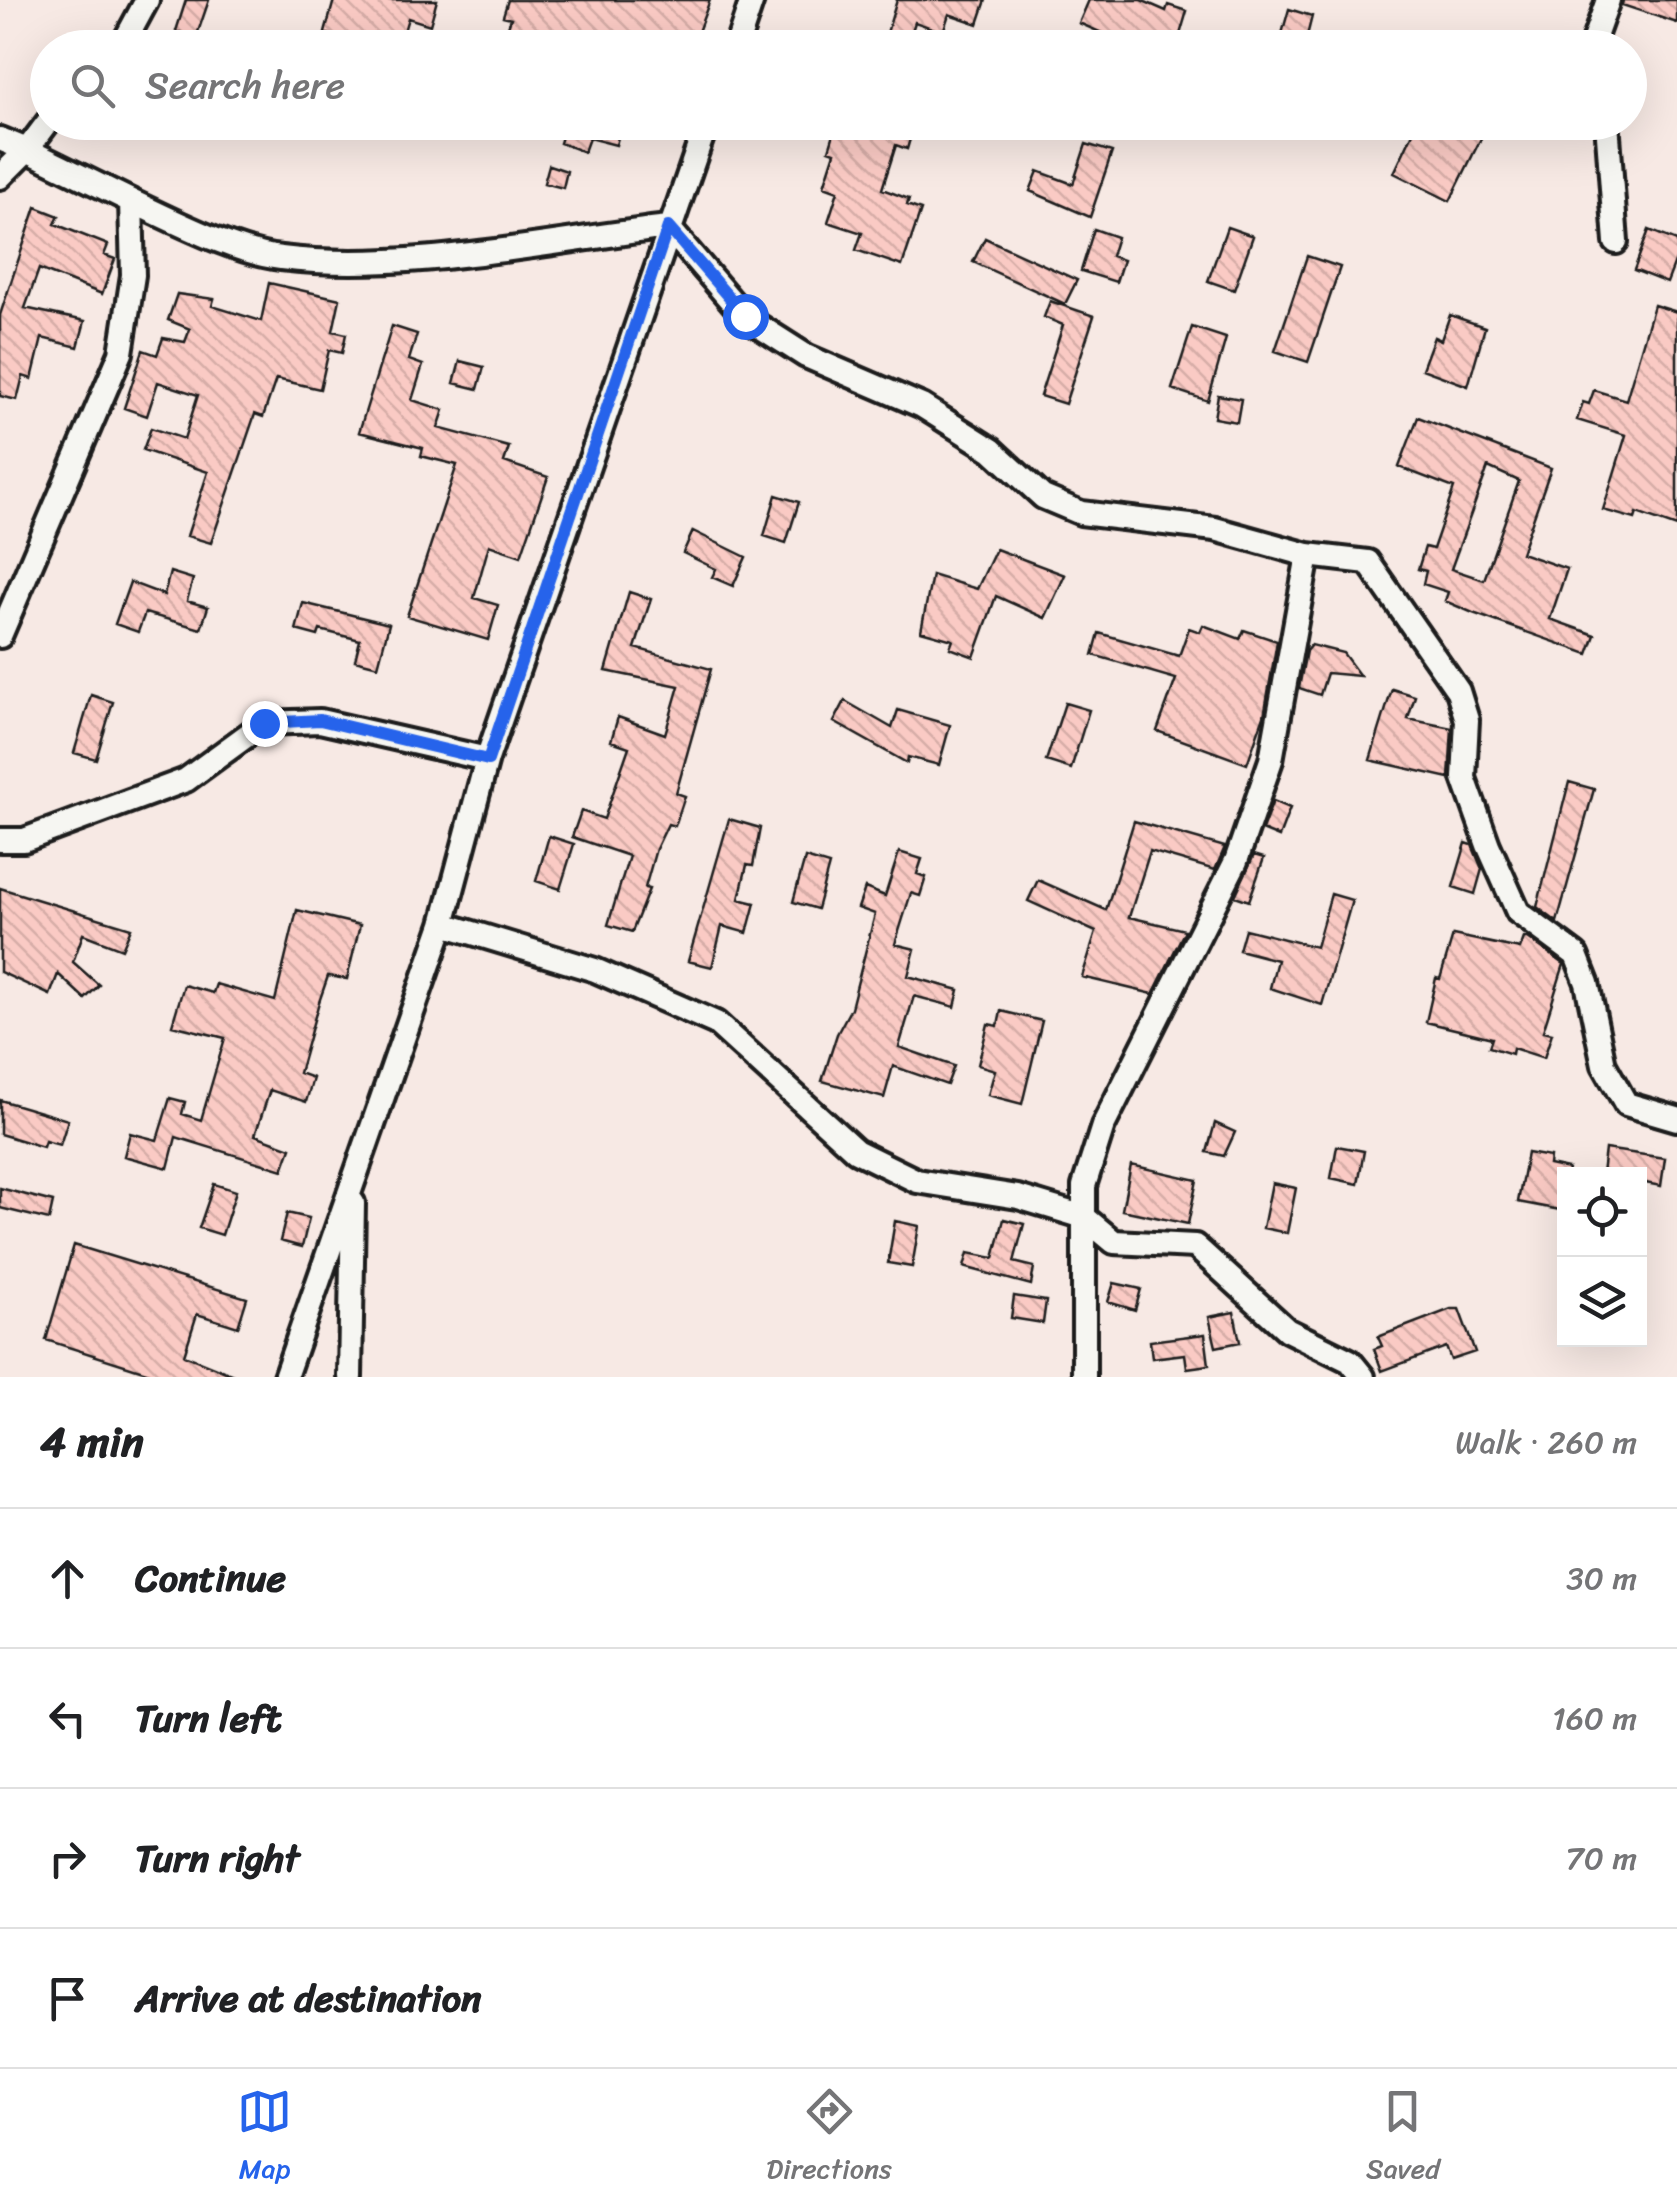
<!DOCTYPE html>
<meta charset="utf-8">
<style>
:root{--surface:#fff;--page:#f6f6f6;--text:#202124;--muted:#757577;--line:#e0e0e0;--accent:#2563eb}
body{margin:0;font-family:Sriracha,sans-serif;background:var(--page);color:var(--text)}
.controls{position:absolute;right:30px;bottom:30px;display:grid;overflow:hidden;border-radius:0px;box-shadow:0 10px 40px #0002}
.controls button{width:90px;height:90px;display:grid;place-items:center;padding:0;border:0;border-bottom:2px solid var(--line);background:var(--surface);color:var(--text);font:50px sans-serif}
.stop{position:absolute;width:30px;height:30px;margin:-22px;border:8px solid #2563eb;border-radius:50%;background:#fff}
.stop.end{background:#2563eb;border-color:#fff;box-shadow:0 2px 10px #0008}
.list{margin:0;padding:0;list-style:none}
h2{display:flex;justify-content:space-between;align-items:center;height:130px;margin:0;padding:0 40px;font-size:42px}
h2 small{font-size:32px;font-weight:400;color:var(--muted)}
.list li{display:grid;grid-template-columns:65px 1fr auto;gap:30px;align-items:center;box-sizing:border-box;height:140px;padding:0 40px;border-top:2px solid var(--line)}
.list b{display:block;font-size:38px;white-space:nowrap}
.list em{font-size:32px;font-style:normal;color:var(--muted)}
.icon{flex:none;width:55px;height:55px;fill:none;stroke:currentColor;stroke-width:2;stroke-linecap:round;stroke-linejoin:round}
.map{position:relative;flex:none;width:1677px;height:1377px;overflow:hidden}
.search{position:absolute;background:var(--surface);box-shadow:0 10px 40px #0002;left:30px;right:30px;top:30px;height:110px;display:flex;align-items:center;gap:25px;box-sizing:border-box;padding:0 35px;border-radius:55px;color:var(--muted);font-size:38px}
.sheet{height:690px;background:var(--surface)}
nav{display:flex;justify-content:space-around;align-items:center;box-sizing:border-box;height:140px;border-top:2px solid var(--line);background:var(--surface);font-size:28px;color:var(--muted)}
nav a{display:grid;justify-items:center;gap:5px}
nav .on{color:var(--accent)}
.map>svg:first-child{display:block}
.building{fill:url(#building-back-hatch);stroke:#1c1c1c;stroke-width:2.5;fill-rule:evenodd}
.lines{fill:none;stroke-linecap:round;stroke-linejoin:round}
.street-casing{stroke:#1c1c1c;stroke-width:30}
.street{stroke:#f6f6f2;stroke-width:22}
.route{stroke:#2563eb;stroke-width:12}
</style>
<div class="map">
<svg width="1677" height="1377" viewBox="0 0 1677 1377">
<defs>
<pattern id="building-back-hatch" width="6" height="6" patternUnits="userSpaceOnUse" patternTransform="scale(2.5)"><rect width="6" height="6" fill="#facac4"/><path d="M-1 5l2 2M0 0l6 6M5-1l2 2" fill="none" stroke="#d6ada8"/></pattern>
</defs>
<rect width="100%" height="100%" fill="#f7e9e4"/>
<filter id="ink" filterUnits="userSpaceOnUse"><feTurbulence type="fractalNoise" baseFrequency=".01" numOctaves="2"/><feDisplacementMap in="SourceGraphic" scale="20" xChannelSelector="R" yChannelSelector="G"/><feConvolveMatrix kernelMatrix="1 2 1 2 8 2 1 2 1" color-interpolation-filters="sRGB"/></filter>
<g filter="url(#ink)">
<path class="building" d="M186,0h23l-13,38 -20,-7z
M334,0h103l-7,25 -22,-7 -9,30h-71l3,-13 -6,-2z
M508,0h202l-18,48h-87l-37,-11 -3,11h-64l10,-30 -8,-2z
M897,0h89l-8,24 -29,-10 -6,18 -28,-10 -6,18 -22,-7z
M1089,0h52l25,11 2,-6 19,6 -11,37h-40l-57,-25z
M1623,0h54v23l-55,-18z
M1289,9l23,7 -8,32h-26z
M553,122h69l-6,23 -27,-7 -5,14 -24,-9 3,-10 -11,-3z
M859,122h56l-8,27 -11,-4 -14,44 27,10 -2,6 14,5 -19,56 -46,-16 6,-17 -34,-11 10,-31 -14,-5 11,-34 -6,-2 7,-23 20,6z
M1418,122l33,13 6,-13h32l-39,79 -56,-28z
M1086,144l26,8 -22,65 -60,-26 8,-20 35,13z
M549,165l18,6 -4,17 -19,-5z
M36,207l23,9 -4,8 53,21 -4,10 11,4 -13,35 -63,-25 -14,39 60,13 -7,26 -36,-9 -10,41 -9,-3 -6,24 -17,-4v-81z
M1227,227l26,9 -19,54 -26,-9z
M1094,229l23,8 -6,19 12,4 -7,22 -35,-11z
M1649,230l28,11v16l-10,26 -33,-13z
M985,238l92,42 -12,24 -92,-42z
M1307,256l33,11 -32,95 -33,-11z
M269,283l71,16 -7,32 13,3 -4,19 -13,-3 -9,39 -44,-10 -13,38 -8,-3 -44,129 -24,-7 21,-64 -65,-22 8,-22 33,11 14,-44 -40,-13 -11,34 -23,-8 19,-58 14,5 6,-17 22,4 5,-13 -22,-9 9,-26 37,5 -2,7 49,15z
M1050,301l44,15 -29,88 -25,-8 23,-71 -19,-8z
M1654,305l23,7v215l-40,-14 -2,6 -32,-9 23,-75 -49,-15 6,-18 6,2 5,-14 32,10z
M1450,315l35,12 -17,59 -46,-17 12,-32 7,3z
M392,326l25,8 -8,26 14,5 -11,35 32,10 -6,18 71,19 -5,15 44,15 -27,79 -32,-11 -15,53 24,7 -10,35 -81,-24 50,-151 -36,-9 2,-8 -64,-16z
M1192,327l34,11 -18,63 -36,-12z
M460,361l24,6 -6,22 -24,-6z
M1218,395l23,4 -4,23 -23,-4z
M1418,417l133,51 -30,85 46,16 -17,50 45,16 -7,19 -115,-41 -28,-12 3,-9 -25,-8 3,-13 -8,-2 7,-22 8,2 21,-61 -55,-21zM1488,467l31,14 -35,99 -33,-11z
M776,495l23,7 -13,41 -22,-7z
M693,531l53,26 -13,29 -21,-9 4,-8 -33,-16z
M996,549l69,26 -20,43 -49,-22 -22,61 -24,-9 3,-8 -32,-9 11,-56 45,14z
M170,572l23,7 -6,22 21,6 -7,22 -56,-16 -7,19 -23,-8 15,-42 34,13z
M629,592l22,7 -16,49 76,21 -35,124 9,3 -10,30 -7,-2 -12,25 -11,39 4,1 -17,43 -24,-7 21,-69 -57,-19 9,-26 23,8 25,-72 -18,-6 7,-24 47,17 14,-48 -73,-15z
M303,603l86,21 -11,42 -23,-6 5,-20 -40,-10 -2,6 -22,-6z
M1203,625l37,14 4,-9 33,11 -13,75 -17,48 -90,-33 19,-52 -83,-24 6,-22 80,23 10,-28 11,4z
M1311,645l32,8 17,23 -33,-3 -7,22 -21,-7 7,-37z
M1392,689l23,7 -7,23 44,9 -3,50 -79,-18z
M91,695l22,7 -17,57 -22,-6z
M845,701l47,27 6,-18 52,15 -11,40 -31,-8 -1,6 -73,-41z
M1065,703l24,7 -18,59 -25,-8z
M1569,782l25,7 -37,133 -20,-15z
M1273,801l17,7 -11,29 -17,-7z
M729,819l31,9 -7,38 -6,-1 -8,34 16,4 -8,30 -25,-7 -10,41 -24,-6z
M1134,821l91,26 -10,23 -65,-19 -21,66 56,13 -32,64 -71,-17 14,-45 -68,-31 10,-21 68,30z
M549,836l25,8 -14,45 -24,-8z
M1466,843l6,2 10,24 -7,25 -22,-7z
M899,852l23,7 -5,15 9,3 -6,19 -9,-3 -16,51 20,5 -7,27 51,14 -4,17 -41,-11 -15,51 55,19 -7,19 -54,-19 -9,32 -62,-17 15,-47 14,-26 24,-94 -17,-6 7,-20 20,8z
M1254,855l10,3 -15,43 -14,-5z
M805,858l24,7 -12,44 -24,-7z
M0,888l131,40 -9,21 -39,-15 -10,28 26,23 -14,14 -27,-25 -8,21 -50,-23z
M1331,894l21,6 -30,105 -52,-17 7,-28 -38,-10 6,-21 71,18z
M297,910l63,15 -13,54 -19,-3 -9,26 -20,71 14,5 -7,24 -36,-12 -15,45 36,13 -8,22 -107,-33 -8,31 -44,-12 6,-23 27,7 13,-42 15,4 -3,12 19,6 24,-82 -53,-13 12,-40 29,8 3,-9 59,17z
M1453,935l67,14 4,-11h4l36,26 -21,67 9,2 -8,25 -31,-10 -1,6 -23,-7 3,-9 -66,-16 10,-44 4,1z
M1001,1011l41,10 -20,83 -34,-9 7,-25 -17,-5 10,-41 10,2z
M0,1100l68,20 -8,25 -15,-4 -2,6 -43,-13z
M1215,1123l20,9 -11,24 -17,-4z
M1337,1146l27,5 -6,33 -27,-6z
M1605,1149l60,9 -4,28 -21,-4v-8h-38z
M1527,1153l23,4 -1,8 19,4 -8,41 -42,-8z
M1131,1165l66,15 -9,44 -66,-14z
M1272,1183l24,5 -9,45 -24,-5z
M214,1184l22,7 -14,44 -23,-7z
M0,1188l53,14 -4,18 -49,-12z
M287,1213l22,5 -7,29 -22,-6z
M1004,1219l20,5 -10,38 20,5 -3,18 -67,-18 4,-14 26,5z
M895,1221l24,5 -7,41 -24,-4z
M74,1245l173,53 -9,29 -41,-13 -13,41 54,22h-76l-116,-37z
M1114,1283l27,6 -6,21 -27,-8z
M1014,1296l32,5 -3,22 -32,-5z
M1451,1309h8l16,43 -24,8 -5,-13 -64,24 -8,-22 8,-3 -4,-9z
M1234,1312l6,30 -24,5 -7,-30z
M1205,1334l4,31 -22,3 -2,-14 -33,4 -2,-17z"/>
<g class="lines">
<defs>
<path id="street" d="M121,48l26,-48
M736,48l16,-48
M1591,48l17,-48
M1607,122l9,120
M0,139l27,11 21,-28
M0,177l27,-27 104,51 2,74 -12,78 -121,283
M131,201c43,20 104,52 150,57 123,15 264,-16 387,-31l77,90 61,39 116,50 70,44 51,47 38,16 134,16 93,26 60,7 90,129 9,29 -3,58 24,67 30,67 58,43 11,28 17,82 22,39 51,15
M0,840h24l162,-60 78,-57 56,-2 167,38
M443,924l152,46 121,53 140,128 61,30 101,16 66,20 30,25 81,4 92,84 63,31 13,16
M285,1377l158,-453 44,-165 220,-637
M350,1377l3,-174
M1084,1377v-191l19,-60 133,-265 35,-101 37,-205"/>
</defs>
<use href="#street" class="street-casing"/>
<use href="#street" class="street"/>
</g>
</g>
<g class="lines" filter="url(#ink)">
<path class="route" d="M264,723l56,-3 168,40 180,-533 77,89"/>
</g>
</svg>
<div class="controls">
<button><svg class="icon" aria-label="locate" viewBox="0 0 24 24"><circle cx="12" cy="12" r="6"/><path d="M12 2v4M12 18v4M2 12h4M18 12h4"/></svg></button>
<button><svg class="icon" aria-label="layers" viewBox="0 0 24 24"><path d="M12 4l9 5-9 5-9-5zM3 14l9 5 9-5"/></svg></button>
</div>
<div class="stop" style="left:745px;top:316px"></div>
<div class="stop end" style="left:264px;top:723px"></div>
<div class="search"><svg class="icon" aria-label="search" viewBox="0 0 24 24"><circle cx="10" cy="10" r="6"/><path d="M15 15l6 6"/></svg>Search here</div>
</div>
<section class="sheet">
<h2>4 min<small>Walk · 260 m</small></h2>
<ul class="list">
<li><svg class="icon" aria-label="ahead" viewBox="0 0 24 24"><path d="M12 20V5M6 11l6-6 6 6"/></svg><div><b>Continue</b></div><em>30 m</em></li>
<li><svg class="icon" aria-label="left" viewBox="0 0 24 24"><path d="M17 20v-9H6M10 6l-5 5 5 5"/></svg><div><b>Turn left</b></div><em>160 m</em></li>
<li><svg class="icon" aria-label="right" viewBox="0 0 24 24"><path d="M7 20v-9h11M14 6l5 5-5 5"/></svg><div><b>Turn right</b></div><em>70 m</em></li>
<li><svg class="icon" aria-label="arrive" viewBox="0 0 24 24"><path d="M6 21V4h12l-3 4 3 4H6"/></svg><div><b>Arrive at destination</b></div></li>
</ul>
</section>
<nav>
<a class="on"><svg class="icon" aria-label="map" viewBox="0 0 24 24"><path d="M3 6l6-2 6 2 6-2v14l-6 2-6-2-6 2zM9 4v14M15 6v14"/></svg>Map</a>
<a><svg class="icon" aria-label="directions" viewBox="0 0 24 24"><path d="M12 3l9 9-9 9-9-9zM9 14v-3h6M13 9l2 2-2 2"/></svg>Directions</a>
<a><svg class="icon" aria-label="saved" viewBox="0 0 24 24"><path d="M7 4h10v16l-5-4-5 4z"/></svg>Saved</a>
</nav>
